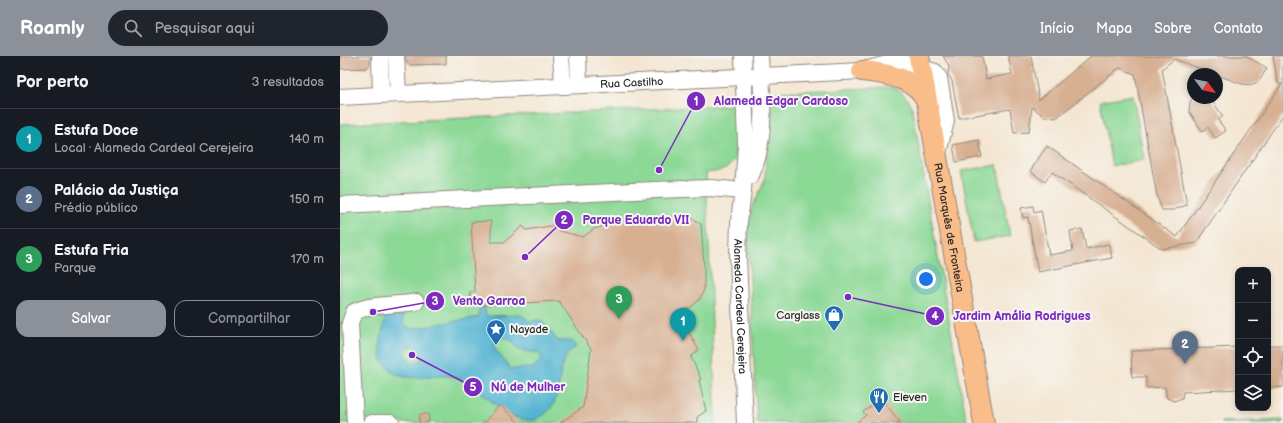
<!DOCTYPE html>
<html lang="pt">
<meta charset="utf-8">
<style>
:root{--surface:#171b24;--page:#20242c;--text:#f1f3f6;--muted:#9ea1a6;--line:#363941;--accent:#8c9099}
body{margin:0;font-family:"Balsamiq Sans",sans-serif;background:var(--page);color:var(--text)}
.controls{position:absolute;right:12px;bottom:12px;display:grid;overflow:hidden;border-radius:8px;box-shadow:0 2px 6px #0003}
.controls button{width:36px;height:36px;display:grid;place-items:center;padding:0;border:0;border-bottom:1px solid var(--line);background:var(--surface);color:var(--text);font:20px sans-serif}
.compass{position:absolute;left:847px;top:12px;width:36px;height:36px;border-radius:50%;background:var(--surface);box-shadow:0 2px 6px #0003;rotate:122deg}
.you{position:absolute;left:586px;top:223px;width:14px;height:14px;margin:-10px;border:3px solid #fff;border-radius:50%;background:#1a73e8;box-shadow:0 0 0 6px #1a73e833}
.badge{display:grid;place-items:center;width:26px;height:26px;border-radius:50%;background:var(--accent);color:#fff;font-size:13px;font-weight:700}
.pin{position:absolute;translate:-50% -33px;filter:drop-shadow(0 1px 2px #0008)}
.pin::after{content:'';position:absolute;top:21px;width:14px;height:12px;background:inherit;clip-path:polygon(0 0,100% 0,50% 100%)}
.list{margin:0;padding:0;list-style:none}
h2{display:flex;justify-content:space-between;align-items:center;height:52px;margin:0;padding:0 16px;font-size:17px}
h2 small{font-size:13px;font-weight:400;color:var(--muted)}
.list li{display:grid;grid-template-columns:26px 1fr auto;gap:12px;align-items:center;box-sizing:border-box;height:60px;padding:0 16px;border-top:1px solid var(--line)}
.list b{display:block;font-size:15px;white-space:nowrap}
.list p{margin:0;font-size:13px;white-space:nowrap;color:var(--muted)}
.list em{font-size:13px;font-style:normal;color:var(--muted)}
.actions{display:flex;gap:8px;padding:12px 16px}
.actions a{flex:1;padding:9px 0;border:1px solid var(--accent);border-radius:12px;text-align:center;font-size:14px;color:var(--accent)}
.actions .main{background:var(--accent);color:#fff}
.icon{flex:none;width:22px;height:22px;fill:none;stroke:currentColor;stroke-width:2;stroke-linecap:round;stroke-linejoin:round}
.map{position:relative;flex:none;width:943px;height:367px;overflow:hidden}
header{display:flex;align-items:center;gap:24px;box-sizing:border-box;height:56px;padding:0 20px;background:var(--accent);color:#fff}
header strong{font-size:19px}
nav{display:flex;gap:22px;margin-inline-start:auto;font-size:14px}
.search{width:280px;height:36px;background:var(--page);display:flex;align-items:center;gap:10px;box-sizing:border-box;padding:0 14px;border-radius:22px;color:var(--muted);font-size:15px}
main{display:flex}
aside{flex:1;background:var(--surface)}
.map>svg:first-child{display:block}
.green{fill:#8cd895;stroke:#5c8260}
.water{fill:#54b5d2;stroke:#40707e;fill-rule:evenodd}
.building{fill:#d7af91}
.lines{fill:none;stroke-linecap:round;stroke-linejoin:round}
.minor-casing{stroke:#90887e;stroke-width:18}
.major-casing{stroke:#90887e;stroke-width:22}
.minor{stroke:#fff;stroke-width:16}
.major{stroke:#f8bd89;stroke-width:20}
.labels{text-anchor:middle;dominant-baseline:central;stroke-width:4;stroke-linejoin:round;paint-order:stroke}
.street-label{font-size:11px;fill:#2b2b2b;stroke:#f6f6f2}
.poi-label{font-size:11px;fill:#2b2b2b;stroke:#f6f6f2;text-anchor:start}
.leader{fill:none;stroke:#7b2cbf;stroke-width:1.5}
.callout-dot{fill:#7b2cbf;stroke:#f6f6f2;stroke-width:1.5}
.mark-label{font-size:12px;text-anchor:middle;font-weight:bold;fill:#fff}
.callout-label{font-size:12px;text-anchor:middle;font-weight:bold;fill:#7b2cbf;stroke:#f6f6f2;stroke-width:4;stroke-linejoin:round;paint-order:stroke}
</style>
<header>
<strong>Roamly</strong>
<div class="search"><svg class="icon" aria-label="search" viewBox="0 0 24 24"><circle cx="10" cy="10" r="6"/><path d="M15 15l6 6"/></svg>Pesquisar aqui</div>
<nav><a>Início</a><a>Mapa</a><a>Sobre</a><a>Contato</a></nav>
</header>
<main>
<aside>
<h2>Por perto<small>3 resultados</small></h2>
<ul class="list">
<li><span class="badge" style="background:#0f9aa8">1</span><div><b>Estufa Doce</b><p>Local · Alameda Cardeal Cerejeira</p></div><em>140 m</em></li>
<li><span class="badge" style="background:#5c6f8a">2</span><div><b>Palácio da Justiça</b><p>Prédio público</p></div><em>150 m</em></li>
<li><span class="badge" style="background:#2e9e5b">3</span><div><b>Estufa Fria</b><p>Parque</p></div><em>170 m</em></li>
</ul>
<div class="actions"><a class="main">Salvar</a><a>Compartilhar</a></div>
</aside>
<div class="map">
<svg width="943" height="367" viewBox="0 0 943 367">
<rect width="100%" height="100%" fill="#f6f6f2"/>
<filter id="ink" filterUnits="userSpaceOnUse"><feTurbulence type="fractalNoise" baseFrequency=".025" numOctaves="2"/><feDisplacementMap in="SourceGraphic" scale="8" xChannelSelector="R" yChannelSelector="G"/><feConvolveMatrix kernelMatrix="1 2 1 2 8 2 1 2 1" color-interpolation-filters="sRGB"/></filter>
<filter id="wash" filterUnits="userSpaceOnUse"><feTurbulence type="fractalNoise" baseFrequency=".012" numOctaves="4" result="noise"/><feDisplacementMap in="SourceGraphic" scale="16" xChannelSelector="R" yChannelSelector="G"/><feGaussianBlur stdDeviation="0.9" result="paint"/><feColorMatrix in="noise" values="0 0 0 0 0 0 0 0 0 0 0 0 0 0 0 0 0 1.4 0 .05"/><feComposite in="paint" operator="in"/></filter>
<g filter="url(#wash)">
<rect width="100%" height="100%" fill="#f4e6d2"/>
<path class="green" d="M551,31c11,4 16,10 21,21l55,315h-210l-10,-204 18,-40 4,-79 8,-8z
M793,39l11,65 -32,6 -12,-65z
M396,49l1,52c-11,14 -14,14 -31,16l10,250h-376v-299z
M657,109l13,71 -36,6 -13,-71z
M943,364v3h-62v-1z"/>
<path class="water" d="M144,249l2,10 4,1 29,-1 6,2 5,5 7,-2 6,2 15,19h14l4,6c-29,17 -2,55 -41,73 -31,3 -49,-30 -74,-41 -20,-10 -54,9 -73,-11 -15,-16 -4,-33 -3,-52l18,-1 1,10 8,4 67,-12v-10zM164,281l7,3 8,10 20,3 3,4 -2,5 -7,6 -22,1 -16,-20v-9zM69,290h6l7,9 -1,6 -9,1 -6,-5 -2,-4z"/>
<g id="blocks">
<path class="building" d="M0,0h30v9l-4,3 -26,1z
M66,0h40v8l-36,1 -4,-3z
M603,0h39l4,23 26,-5 -4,-18h23l8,44 52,-44h155l21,12 -8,13 -8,4 -9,-1 -68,-25 -12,10 25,136 -14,5h-11l-5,-14 -22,-122 -16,-6 -63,50 -11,-1 -13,-10 -3,25 -15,1 -4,-24 -51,9 -7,-37 -4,-7 1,-8z
M933,0h10v59l-87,128 -34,6 -110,-77 -7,10 -15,-11 17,-25 130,91 105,-153h-4z
M853,42h17l13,18 -5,4 8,11 -11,7 -7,-11 -6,4 -13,-20 1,-9z
M639,84l3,17 -26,5 -3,-17z
M693,150l1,6 7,-2 8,45 24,-4 -3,-20 12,-2 4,20 23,-5 3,14 -74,14 -10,-55 -5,1 -2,-10z
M349,160l12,8 3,41v25l-5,10 -9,8 -9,2 7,21 11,19 -8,7 10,22 -2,1 7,31 -9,6v6h-137l23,-16 8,-58 -32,-48 -88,5 -1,-14h5l-4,-70 20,-1v21h13l19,-16 3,4 30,-5 3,6 24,6 11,-8 29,-9z
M928,289h15v42l-15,1z
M898,291v42l-55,3 -1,6 -8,3 -7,-3 -2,-11 -19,1v-11h-14l-1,-26z
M544,346l17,21h-45l10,-8 -3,-3 12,-9 3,4z
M160,349l19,18h-36z
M80,358h9l-1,9h-9z"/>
</g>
</g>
<g filter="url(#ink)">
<use href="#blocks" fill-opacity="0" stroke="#90887e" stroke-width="1"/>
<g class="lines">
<defs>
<g id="minor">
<path d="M40,0l1,39"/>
<path d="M56,0l2,38"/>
<path d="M221,0l2,30"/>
<path d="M238,0l1,29"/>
<path id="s1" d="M403,0l3,89 -3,46 -4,30 -1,36 7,166"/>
<path id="s2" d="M0,41l522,-26 36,-10 37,11 4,6 7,43 -9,35"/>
<path d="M411,119c16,-34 11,-83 9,-119"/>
<path d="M0,149l315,-15 56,-2 32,3"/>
<path d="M15,367l-5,-100 4,-11c19,-9 41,-6 62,-10"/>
<path d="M32,367h19"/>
</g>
<g id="major">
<path id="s3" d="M579,0l65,367"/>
<path d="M522,15c21,2 55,7 64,29"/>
</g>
</defs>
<use href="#minor" class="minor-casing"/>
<use href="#major" class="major-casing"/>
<use href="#minor" class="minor"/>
<use href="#major" class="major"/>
</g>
</g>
<defs>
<symbol id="shop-pin" viewBox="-11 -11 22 30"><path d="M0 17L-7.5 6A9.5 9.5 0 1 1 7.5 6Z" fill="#1f6fb2" stroke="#f6f6f2"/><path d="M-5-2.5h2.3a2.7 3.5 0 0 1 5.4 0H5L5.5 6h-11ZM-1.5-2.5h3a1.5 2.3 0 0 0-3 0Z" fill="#fff"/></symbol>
<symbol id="sight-pin" viewBox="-11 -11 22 30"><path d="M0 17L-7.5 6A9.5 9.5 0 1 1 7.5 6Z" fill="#1f6fb2" stroke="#f6f6f2"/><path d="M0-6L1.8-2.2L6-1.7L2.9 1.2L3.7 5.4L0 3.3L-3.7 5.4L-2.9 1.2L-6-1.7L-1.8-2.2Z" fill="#fff"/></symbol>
<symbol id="restaurant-pin" viewBox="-11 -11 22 30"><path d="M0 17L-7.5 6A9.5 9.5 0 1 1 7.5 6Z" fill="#1f6fb2" stroke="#f6f6f2"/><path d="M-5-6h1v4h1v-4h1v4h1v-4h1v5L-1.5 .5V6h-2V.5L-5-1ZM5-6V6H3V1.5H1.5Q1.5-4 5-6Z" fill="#fff"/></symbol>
</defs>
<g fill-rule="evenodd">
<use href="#shop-pin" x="483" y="248" width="22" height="30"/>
<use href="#sight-pin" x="145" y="262" width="22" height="30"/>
<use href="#restaurant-pin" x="528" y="330" width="22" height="30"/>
</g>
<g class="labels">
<g class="street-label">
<text stroke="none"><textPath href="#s2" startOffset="292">Rua Castilho</textPath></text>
<text stroke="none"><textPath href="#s3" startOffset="174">Rua Marquês de Fronteira</textPath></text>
<text stroke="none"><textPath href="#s1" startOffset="251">Alameda Cardeal Cerejeira</textPath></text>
</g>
<g class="poi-label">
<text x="480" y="259" text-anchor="end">Carglass</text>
<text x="170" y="273">Nayade</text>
<text x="553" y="341">Eleven</text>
</g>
</g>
<path class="leader" d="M319 114L356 45M185 201L224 164M33 256L95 245M508 241L595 260M72 299L133 331"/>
<g class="callout-dot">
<circle cx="319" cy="114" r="4"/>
<circle cx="185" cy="201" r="4"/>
<circle cx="33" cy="256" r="4"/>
<circle cx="508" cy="241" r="4"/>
<circle cx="72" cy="299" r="4"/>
<circle cx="356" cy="45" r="10"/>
<circle cx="224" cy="164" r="10"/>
<circle cx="95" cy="245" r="10"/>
<circle cx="595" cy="260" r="10"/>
<circle cx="133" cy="331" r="10"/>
</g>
<g class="mark-label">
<text x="356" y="49">1</text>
<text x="224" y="168">2</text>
<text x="95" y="249">3</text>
<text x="595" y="264">4</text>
<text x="133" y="335">5</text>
</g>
<g class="callout-label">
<text x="441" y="49">Alameda Edgar Cardoso</text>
<text x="296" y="168">Parque Eduardo VII</text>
<text x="149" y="249">Vento Garroa</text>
<text x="682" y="264">Jardim Amália Rodrigues</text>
<text x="188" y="335">Nú de Mulher</text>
</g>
</svg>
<div class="controls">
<button>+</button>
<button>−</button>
<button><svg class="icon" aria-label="locate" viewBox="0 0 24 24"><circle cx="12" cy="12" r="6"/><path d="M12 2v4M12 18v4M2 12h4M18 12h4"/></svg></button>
<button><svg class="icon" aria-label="layers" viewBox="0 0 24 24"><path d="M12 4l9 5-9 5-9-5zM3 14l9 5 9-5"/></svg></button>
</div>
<svg class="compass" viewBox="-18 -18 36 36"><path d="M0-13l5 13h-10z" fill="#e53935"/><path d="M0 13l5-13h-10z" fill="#9ea1a6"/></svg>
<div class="you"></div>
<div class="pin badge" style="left:343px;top:285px;background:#0f9aa8">1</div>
<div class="pin badge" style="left:845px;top:308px;background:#5c6f8a">2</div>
<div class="pin badge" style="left:279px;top:263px;background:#2e9e5b">3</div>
</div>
</main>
